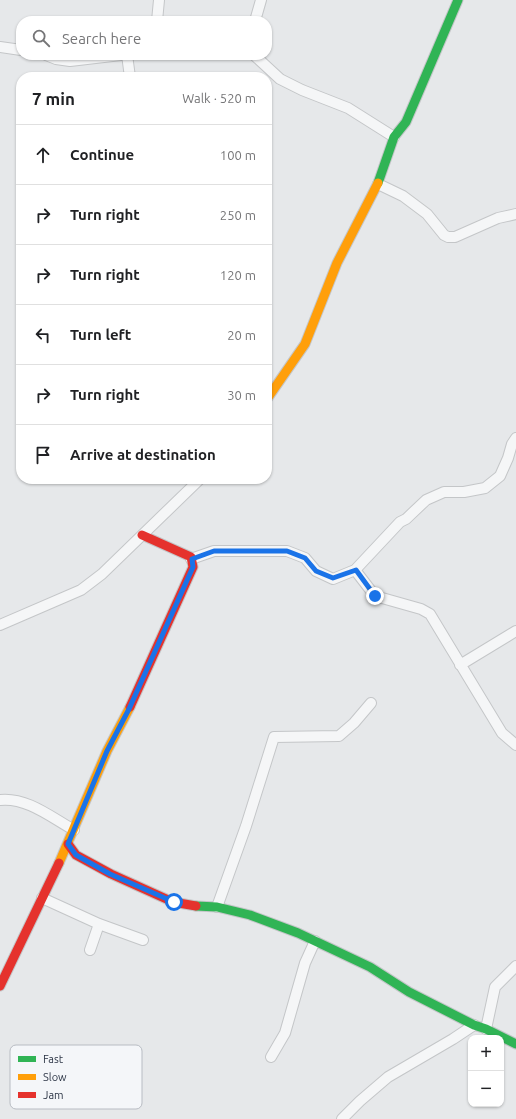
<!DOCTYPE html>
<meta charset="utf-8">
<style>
:root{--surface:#fff;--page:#f2f2f2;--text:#202124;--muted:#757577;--line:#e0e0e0}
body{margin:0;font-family:Ubuntu,sans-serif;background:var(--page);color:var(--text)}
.controls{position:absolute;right:12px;bottom:12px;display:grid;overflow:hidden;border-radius:8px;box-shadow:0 1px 3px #0004}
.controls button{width:36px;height:36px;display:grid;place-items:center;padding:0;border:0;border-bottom:1px solid var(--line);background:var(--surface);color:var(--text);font:20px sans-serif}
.stop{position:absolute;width:12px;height:12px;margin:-9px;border:3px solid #1a73e8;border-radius:50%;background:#fff}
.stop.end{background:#1a73e8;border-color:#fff;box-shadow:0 1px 4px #0008}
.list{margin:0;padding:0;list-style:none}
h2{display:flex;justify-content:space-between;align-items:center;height:52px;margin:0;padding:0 16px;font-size:17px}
h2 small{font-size:13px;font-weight:400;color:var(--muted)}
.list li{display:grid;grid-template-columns:26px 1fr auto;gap:12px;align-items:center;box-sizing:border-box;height:60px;padding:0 16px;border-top:1px solid var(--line)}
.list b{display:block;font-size:15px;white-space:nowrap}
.list em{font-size:13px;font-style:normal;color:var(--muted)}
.icon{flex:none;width:22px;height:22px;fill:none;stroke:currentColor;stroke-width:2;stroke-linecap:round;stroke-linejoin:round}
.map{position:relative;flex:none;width:516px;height:1119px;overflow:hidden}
.search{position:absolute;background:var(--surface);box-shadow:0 1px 3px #0004;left:16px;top:16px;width:256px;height:44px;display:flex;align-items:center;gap:10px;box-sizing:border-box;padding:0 14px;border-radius:16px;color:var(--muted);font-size:15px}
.panel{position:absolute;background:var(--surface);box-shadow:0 1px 3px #0004;left:16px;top:72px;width:256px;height:412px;border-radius:16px}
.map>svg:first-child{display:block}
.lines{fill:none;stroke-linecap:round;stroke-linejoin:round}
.street-casing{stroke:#c4c6c8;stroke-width:12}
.fast-casing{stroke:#c4c6c8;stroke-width:11}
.slow-casing{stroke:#c4c6c8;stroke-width:11}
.jam-casing{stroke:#c4c6c8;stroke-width:11}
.street{stroke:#f5f6f7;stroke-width:10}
.fast{stroke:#30b455;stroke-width:9}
.slow{stroke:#ff9f0a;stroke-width:9}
.jam{stroke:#e5322d;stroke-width:9}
.route{stroke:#1a73e8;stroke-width:5}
.key{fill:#f4f6f9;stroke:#b8bcc3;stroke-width:1}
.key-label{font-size:11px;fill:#2b3445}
</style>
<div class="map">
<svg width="516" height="1119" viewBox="0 0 516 1119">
<rect width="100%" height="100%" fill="#e6e8ea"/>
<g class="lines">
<defs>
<path id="street" d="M157,21l2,-21
M255,21l6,-21
M0,47l21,3
M46,55l10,4 14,2 51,-6
M127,55l3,22
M254,55l26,24 22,11 46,18 46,29
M378,184l25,12 24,18 17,21 4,2h7l43,-19 18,-4
M191,559l23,-8h73l18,7 11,13 17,8 22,-9 45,-48 6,-3 20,-19 18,-8h20l21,-4 15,-12 8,-18 4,-14 4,-6
M355,570l20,26 46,13 9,5 72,119 14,12
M0,625l81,-35 21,-16 98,-95
M460,665l56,-34
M0,800c27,-3 52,18 74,30
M42,898l57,26 44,16
M217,907l29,-81 28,-89 65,-1 15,-13 17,-20
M90,950l9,-26
M486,1029l9,-42 21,-21
M271,1057l14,-24 20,-70 10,-22
M342,1119l18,-18 28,-24 65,-38 21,-14"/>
<path id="fast" d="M378,183l16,-46 12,-15 52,-122
M196,906l21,1 33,8 48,18 72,34 39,25 65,33 12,4 30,15"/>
<path id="slow" d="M267,399l38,-55 32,-81 41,-80
M59,863l48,-112 23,-44"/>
<path id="jam" d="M130,707l63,-140 -2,-10 -49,-22
M68,844l8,11 35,19 62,28 23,4
M0,986l59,-123"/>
</defs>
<use href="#street" class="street-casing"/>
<use href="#fast" class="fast-casing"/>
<use href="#slow" class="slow-casing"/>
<use href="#jam" class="jam-casing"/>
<use href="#street" class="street"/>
<use href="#fast" class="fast"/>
<use href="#slow" class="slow"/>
<use href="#jam" class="jam"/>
</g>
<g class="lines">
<path class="route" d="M174,902l-64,-28 -34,-19 -8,-11 39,-93 22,-42 64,-142 -1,-8 22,-8h73l18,7 11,13 17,7 23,-8 19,26"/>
</g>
<rect x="10" y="1045" width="132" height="64" rx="6" class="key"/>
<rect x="18" y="1056" width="18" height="6" fill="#30b455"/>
<rect x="18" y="1074" width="18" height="6" fill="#ff9f0a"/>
<rect x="18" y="1092" width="18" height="6" fill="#e5322d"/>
<g class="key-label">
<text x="43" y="1063">Fast</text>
<text x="43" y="1081">Slow</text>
<text x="43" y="1099">Jam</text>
</g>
</svg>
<div class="controls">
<button>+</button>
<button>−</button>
</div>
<div class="stop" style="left:174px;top:902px"></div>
<div class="stop end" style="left:375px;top:596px"></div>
<div class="search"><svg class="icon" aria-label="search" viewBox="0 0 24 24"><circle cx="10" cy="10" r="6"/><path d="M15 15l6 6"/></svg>Search here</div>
<section class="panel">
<h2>7 min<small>Walk · 520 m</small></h2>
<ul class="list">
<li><svg class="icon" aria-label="ahead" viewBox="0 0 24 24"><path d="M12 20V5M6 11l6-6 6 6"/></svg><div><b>Continue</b></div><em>100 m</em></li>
<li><svg class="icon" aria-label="right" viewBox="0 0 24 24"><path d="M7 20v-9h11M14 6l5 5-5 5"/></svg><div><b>Turn right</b></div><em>250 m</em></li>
<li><svg class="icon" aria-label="right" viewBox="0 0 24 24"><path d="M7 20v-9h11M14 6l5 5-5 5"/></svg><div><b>Turn right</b></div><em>120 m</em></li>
<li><svg class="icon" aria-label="left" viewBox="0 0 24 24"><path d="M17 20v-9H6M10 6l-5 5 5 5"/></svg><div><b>Turn left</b></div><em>20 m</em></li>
<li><svg class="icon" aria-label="right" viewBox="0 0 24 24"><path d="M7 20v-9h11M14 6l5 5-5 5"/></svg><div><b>Turn right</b></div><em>30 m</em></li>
<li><svg class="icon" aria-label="arrive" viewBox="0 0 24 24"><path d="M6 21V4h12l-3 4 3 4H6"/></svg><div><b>Arrive at destination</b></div></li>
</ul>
</section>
</div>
